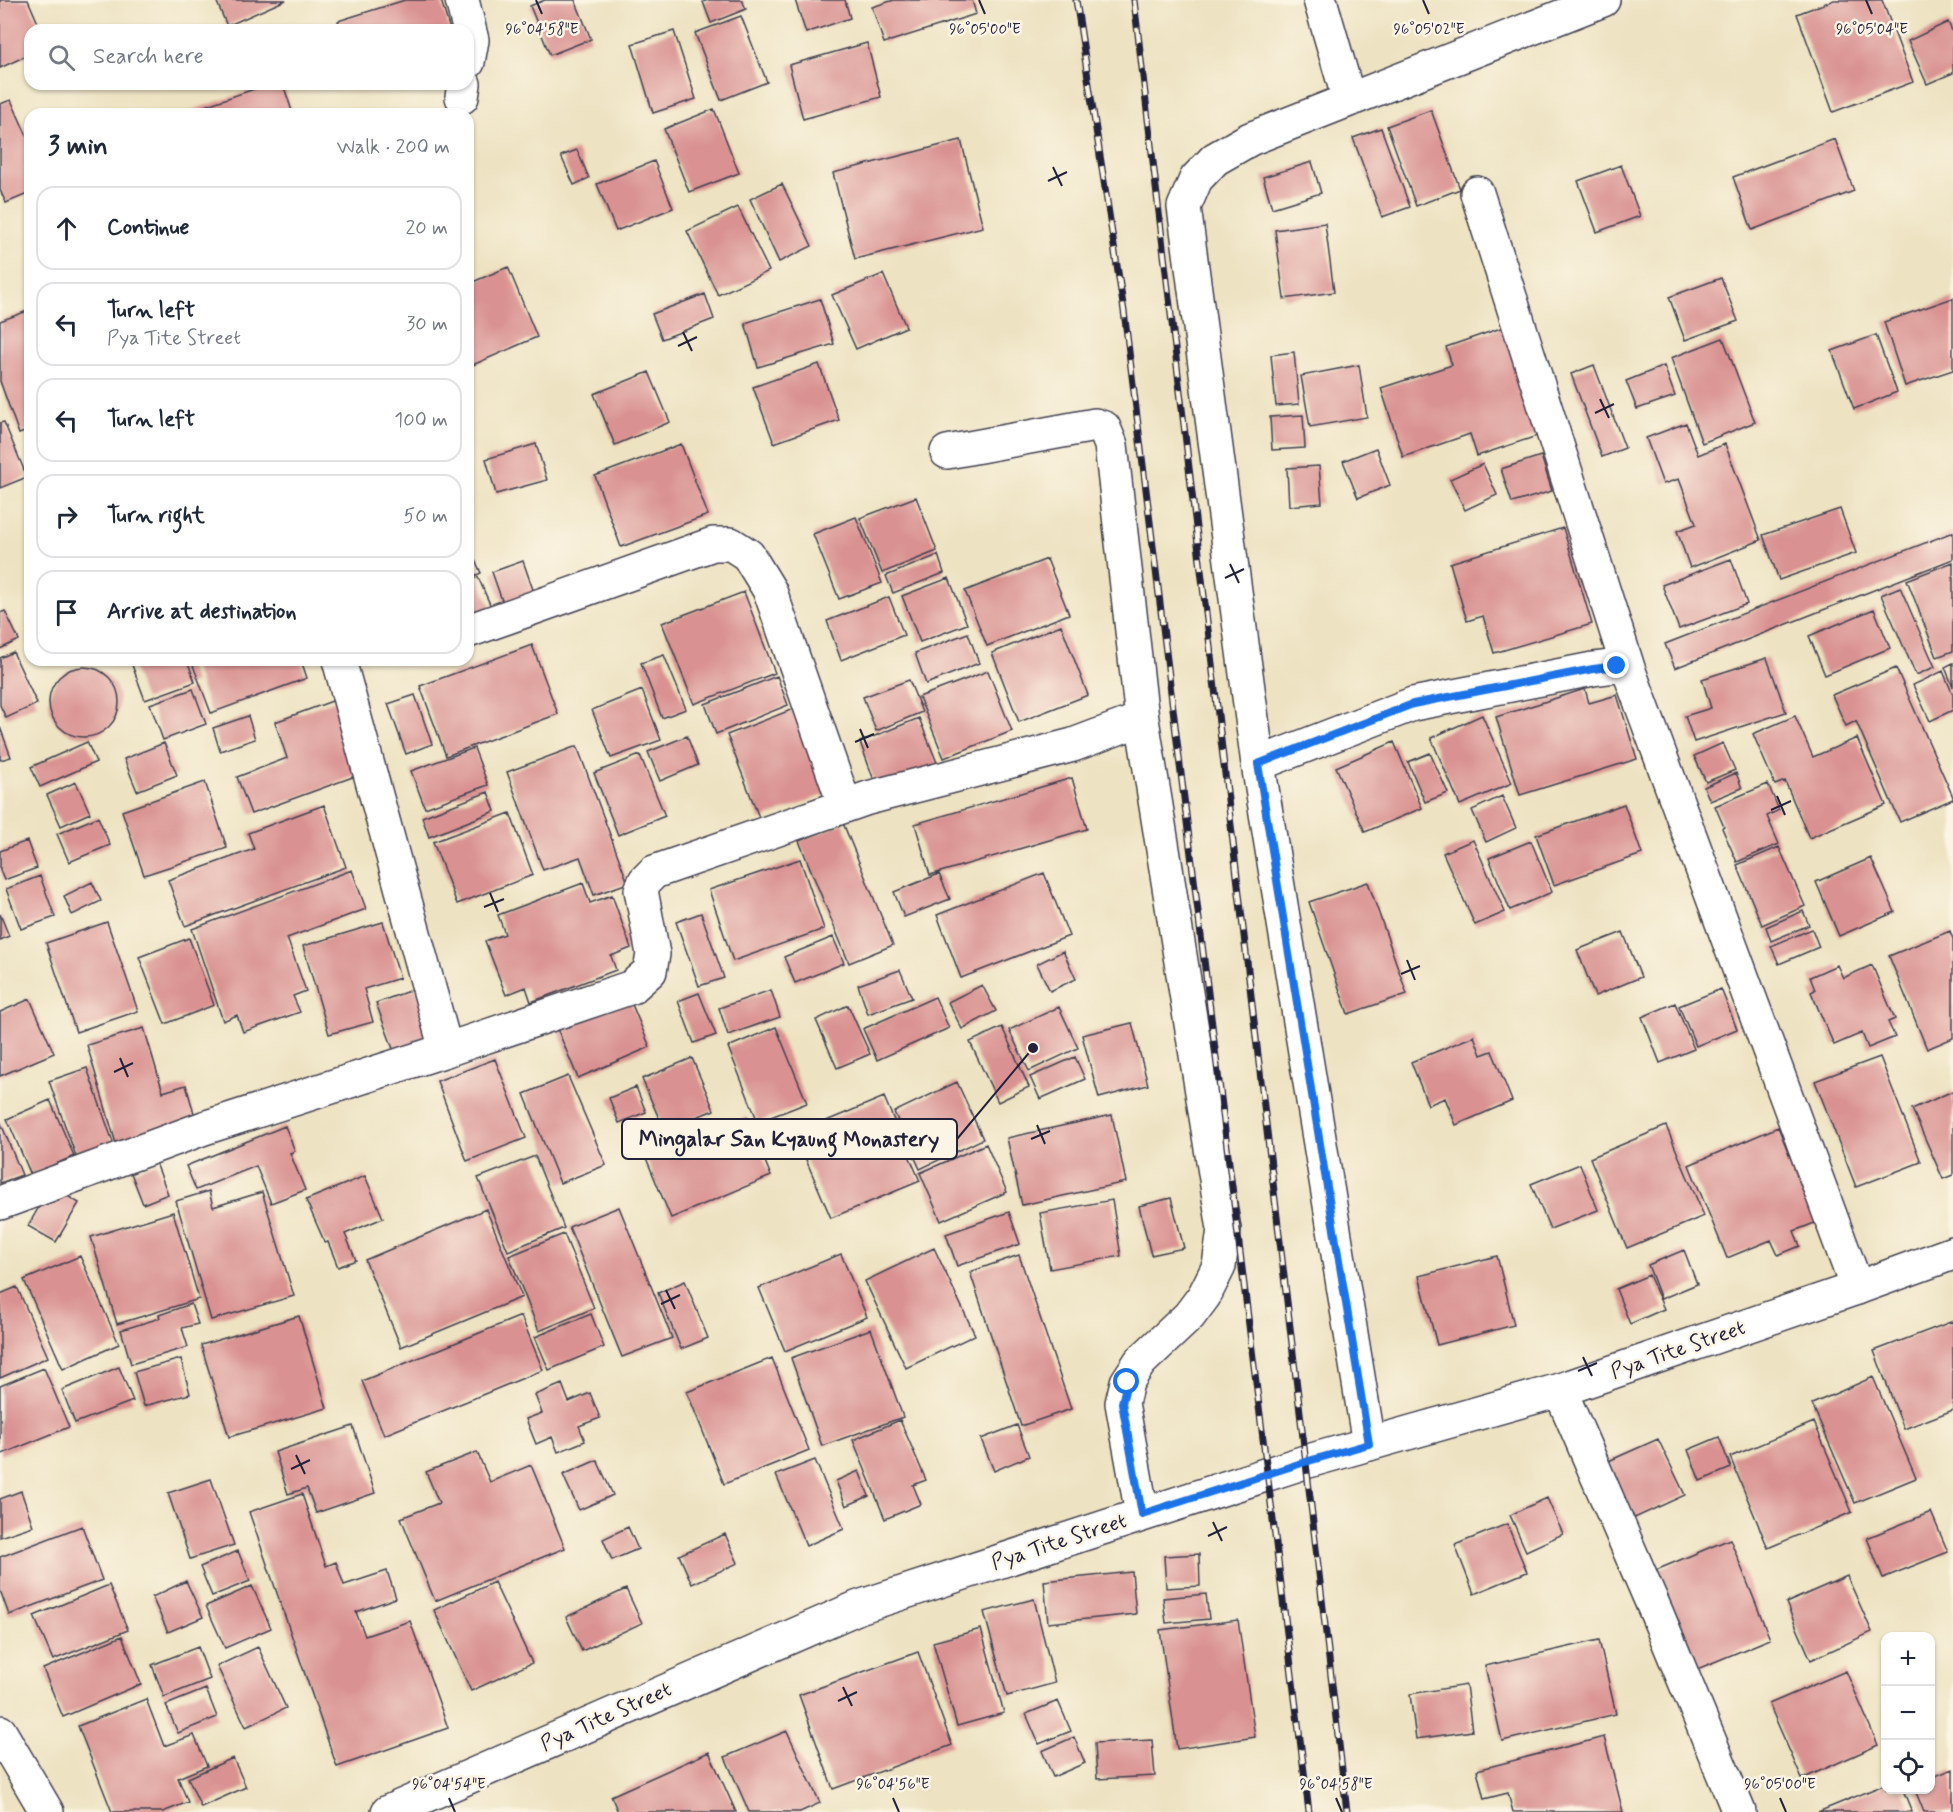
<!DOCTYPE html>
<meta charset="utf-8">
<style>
:root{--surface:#fff;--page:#f6f6f7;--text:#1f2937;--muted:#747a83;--line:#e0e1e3}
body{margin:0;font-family:Mynerve,sans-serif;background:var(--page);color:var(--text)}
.controls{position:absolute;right:18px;bottom:18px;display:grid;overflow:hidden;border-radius:12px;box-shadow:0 2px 4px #0004}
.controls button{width:54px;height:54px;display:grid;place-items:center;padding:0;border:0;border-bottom:2px solid var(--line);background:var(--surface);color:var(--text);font:30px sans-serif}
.stop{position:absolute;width:18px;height:18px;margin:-14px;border:4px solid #1a73e8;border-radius:50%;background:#fff}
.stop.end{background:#1a73e8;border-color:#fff;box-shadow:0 2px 6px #0008}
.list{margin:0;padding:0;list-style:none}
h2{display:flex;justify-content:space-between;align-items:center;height:78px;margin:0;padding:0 24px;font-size:26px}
h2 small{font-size:20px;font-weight:400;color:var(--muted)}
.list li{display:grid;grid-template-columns:39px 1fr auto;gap:18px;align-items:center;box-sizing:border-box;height:84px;margin:0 12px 12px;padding:0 12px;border:2px solid var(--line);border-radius:18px}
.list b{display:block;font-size:22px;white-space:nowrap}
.list p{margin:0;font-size:20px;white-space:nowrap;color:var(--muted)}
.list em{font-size:20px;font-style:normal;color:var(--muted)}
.icon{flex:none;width:33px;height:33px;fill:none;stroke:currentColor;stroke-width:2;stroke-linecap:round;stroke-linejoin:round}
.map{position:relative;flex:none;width:1953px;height:1812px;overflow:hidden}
.search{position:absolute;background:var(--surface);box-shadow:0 2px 4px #0004;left:24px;top:24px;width:450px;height:66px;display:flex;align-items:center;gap:15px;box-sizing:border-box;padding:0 21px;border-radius:18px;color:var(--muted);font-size:22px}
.panel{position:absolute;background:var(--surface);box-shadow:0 2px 4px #0004;left:24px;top:108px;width:450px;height:558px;border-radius:18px}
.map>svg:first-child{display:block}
.building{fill:#d99291}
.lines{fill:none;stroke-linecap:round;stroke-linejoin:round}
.street-casing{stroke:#403f4f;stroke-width:36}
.secondary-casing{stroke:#403f4f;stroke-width:36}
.street{stroke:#fff;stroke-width:33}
.secondary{stroke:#fff;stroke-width:33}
.rail-casing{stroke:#22223b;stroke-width:7}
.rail{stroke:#fcf5e5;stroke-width:4.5;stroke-dasharray:14;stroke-linecap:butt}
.route{stroke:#1a73e8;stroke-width:8}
.ticks{fill:none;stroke:#22223b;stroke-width:2}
.labels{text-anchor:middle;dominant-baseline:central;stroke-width:5;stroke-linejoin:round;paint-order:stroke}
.street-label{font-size:21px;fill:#22223b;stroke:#fcf5e5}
.ticks-label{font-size:15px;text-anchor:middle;fill:#22223b;stroke:#fcf5e5;stroke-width:5;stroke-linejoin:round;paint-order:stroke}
.leader{fill:none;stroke:#22223b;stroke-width:2}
.callout-dot{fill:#22223b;stroke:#fcf5e5;stroke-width:2}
.callout{fill:#fcf5e5;stroke:#22223b;stroke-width:2}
.callout-label{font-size:22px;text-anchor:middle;font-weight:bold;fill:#22223b}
</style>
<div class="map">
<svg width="1953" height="1812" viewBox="0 0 1953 1812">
<rect width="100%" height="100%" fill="#fcf5e5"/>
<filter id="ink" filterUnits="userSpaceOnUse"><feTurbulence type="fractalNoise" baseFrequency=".0167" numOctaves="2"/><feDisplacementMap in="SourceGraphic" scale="12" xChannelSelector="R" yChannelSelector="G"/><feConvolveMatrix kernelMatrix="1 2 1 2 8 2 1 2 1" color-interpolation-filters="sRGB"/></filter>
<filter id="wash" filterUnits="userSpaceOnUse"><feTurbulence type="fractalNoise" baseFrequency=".008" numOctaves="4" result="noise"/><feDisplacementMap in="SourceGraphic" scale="24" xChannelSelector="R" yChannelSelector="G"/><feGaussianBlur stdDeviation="1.35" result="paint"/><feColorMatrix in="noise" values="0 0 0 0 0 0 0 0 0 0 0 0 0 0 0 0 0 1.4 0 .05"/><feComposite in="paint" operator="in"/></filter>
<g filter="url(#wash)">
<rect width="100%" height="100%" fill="#ede2c1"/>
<g id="blocks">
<path class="building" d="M0,0h28l13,30h-11v24l-30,14z
M216,0h70l-59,26z
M405,0h36l9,30h-109l-3,-9z
M545,0h30l16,39 -41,16 -20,-49z
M708,0h34l4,9 -35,14 -8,-21z
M795,0h50l5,18 -44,15z
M894,0h78l4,14 -92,29 -12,-36z
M1834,0h48l31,82 -80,30 -36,-98z
M741,16l26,66 -46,18 -26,-67z
M1948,22l5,11v40l-26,11 -19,-43z
M674,31l22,68 -43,14 -21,-69z
M867,43l14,54 -78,22 -14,-54z
M269,84h14l10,30h-112z
M11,100l19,43v50l-24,10 -6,-13v-86z
M714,109l25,64 -50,19 -25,-63z
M1431,110l29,79 -44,17 -29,-80z
M1381,128l29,79 -28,10 -29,-79z
M1835,139l19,52 -102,39 -19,-53z
M961,140l22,87 -128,32 -22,-86z
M577,150l12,28 -15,7 -13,-29z
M654,161l19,47 -57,23 -19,-47z
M1312,162l9,31 -49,15 -9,-31z
M1621,165l19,51 -43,16 -19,-51z
M782,184l30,62 -33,16 -29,-63z
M738,207l31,64 -51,24 -31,-64z
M1325,223l9,69 -50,7 -9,-69z
M508,267l29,70 -69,30v-83z
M883,274l23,53 -50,22 -24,-54z
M1721,278l17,43 -53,19 -16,-43z
M705,294l9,25 -52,20 -10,-25z
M1953,298v72l-48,16 -21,-64z
M820,299l14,45 -76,23 -13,-44z
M30,310v120l-11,4 -19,-53v-60z
M1504,327l36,108 -63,21 -7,-22 -67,23 -22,-69 71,-23 -6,-18z
M1876,335l21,57 -43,17 -22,-58z
M1723,338l32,84 -53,21 -31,-85z
M1294,352l5,52 -23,2 -5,-51z
M819,364l20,56 -65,23 -21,-56z
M1359,365l8,52 -57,10 -9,-51z
M1594,365l31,83 -23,9 -31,-83z
M1664,366l11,30 -38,13 -11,-28z
M649,372l21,50 -55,23 -21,-51z
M1303,415l2,33 -33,2 -2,-33z
M4,422l23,55 -27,11v-65z
M1686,423l12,32 27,-11 36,96 -71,28 -13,-37 19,-7 -17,-45 -16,5 -17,-46z
M536,444l11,36 -51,14 -10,-35z
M681,444l27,71 -87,32 -26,-71z
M1376,448l14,37 -32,13 -15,-37z
M1541,456l11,35 -40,12 -11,-34z
M1483,464l14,31 -32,15 -15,-31z
M1319,466l3,37 -33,3 -2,-38z
M916,497l21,54 -55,22 -22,-55z
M1840,509l16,44 -77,27 -16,-45z
M856,517l26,66 -43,16 -26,-65z
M1563,528l29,96 -98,29 -11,-37 -16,5 -17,-58z
M1953,532v27l-278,109 -10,-24z
M468,545l13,28 -13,6z
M938,555l6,18 -51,20 -7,-17z
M1047,559l22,55 -82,32 -22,-55z
M1731,559l16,45 -68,25 -17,-44z
M523,561l14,40 -31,11 -14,-40z
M1953,562v89l-16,6 -30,-77z
M478,577l14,32 -24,11v-39z
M949,578l18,46 -47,18 -18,-46z
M1900,587l35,80 -19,8 -35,-80z
M744,592l31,81 -81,31 -32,-81z
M889,597l15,38 -63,25 -14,-39z
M1874,609l16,39 -65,27 -16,-39z
M5,611l14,29 -19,9v-36z
M1061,625l27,70 -69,27 -27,-69z
M968,633l11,30 -53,21 -11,-31z
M532,645l26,69 -112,42 -26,-70z
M13,652l24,52 -31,14 -6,-13v-47z
M664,655l22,54 -24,9 -21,-55z
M1767,658l19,54 -92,30 -9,-26 26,-8 -9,-29z
M146,660h41l8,22 -50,18 -13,-35z
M191,660h110l6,18 -96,35z
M1953,663v24l-8,-20z
M49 702a35 35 0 1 1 70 0a35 35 0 1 1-70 0Z
M1896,668l57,129v2l-53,23 -44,-101 -10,5 -14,-31z
M988,671l24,60 -68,27 -25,-61z
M1943,671l10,24v15l-23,11 -17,-36z
M777,676l11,29 -72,29 -11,-30z
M909,680l13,32 -46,19 -13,-34z
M193,689l13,35 -43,16 -13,-36z
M1585,689l4,14 28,-8 20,64 -117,36 -24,-78z
M642,690l19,50 -50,18 -19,-48z
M415,695l17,49 -26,10 -18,-50z
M335,700l26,74 -110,40 -14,-37 50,-19 -12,-36z
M801,706l33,85 -74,29 -33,-85z
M1482,715l30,68 -52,22 -29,-67z
M248,716l7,23 -35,12 -7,-23z
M1795,716l18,41 44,-19 29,67 -77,33 -24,-57 -10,4 -22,-51z
M919,718l21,52 -61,24 -19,-52z
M0,727l11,30 -11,3z
M687,736l11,29 -38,16 -12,-29z
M87,742l9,20 -56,25 -9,-20z
M1394,742l28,66 -57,24 -29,-65z
M164,743l13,32 -40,16 -13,-32z
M1723,743l12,27 -29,12 -12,-26z
M577,746l51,137 -34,12 -14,-38 -37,13 -36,-98z
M474,748l14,37 -63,23 -14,-37z
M1430,753l18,40 -23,9 -17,-40z
M640,755l25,61 -47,19 -24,-62z
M1736,773l6,15 -32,13 -6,-14z
M1072,778l15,51 -157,46 -15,-51z
M76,782l14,31 -29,13 -14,-31z
M205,782l22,66 -83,27 -22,-64z
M1768,784l11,26 -12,6 12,28 -42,18 -15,-34 2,-1 -9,-21z
M488,792l7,19 -66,26 -7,-20z
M1502,796l14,32 -30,14 -14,-32z
M1624,804l18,50 -88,31 -18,-50z
M324,805l22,62 -161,59 -17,-46 86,-31 -6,-16z
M510,813l23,62 -76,29 -24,-62z
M98,817l12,28 -41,17 -12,-28z
M843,823l50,122 -44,18 -50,-122z
M1473,840l32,72 -30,13 -32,-72z
M27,841l10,27 -33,12 -4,-10v-19z
M1531,841l21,51 -42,18 -21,-52z
M1779,847l26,59 -43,19 -25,-60z
M1871,858l24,54 -56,24 -23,-54z
M800,859l24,70 -91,32 -24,-71z
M352,870l14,39 -79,29 19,53 -13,5 7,16 -57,20 -6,-17 -14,6 -31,-92z
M1044,873l25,63 -108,42 -24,-63z
M939,874l11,25 -46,18 -10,-25z
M40,876l15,41 -34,12 -15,-40z
M92,882l9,19 -29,14 -8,-19z
M1368,882l39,112 -59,20 -39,-112z
M583,883l7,20 22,-8 19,53 -20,8 5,14 -85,32 -5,-15 -20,8 -21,-54 20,-7 -7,-19z
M1803,911l6,14 -38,16 -5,-14z
M701,913l23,65 -25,8 -23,-64z
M0,914l9,22 -9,4z
M107,922l31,89 -62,21 -30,-89z
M383,922l17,56 -36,11 9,33 -44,12 -26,-88z
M1812,929l7,18 -40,17 -8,-18z
M1950,931l3,8v99l-26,11 -38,-93z
M1623,932l18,45 -46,19 -18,-46z
M833,937l11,26 -49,20 -11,-26z
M189,938l25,67 -49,19 -26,-67z
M1063,951l13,28 -26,12 -13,-27z
M1837,965l6,13 29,-13 23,54 -7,3 7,15 -27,11 -6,-15 -28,12 -23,-53 4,-2 -5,-13z
M900,970l12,28 -44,16 -10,-29z
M982,985l14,26 -34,18 -14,-27z
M417,988l19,50 -41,16 -19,-51z
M1721,989l16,40 -41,17 -17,-40z
M771,990l9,27 -52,18 -9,-27z
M699,993l17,42 -22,8 -16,-42z
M628,995l22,52 -72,31 -22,-52z
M935,997l14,31 -72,32 -14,-31z
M30,999l24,54 -54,23v-64z
M1675,1003l19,46 -34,14 -18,-46z
M848,1005l22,49 -33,14 -21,-48z
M1059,1007l19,41 -49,23 -20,-41z
M1132,1023l16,62 -49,13 -17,-63z
M776,1027l31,76 -49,19 -30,-75z
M1002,1027l27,60 -31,15 -28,-60z
M144,1028l19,64 23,-7 11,39 -80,23 -30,-102z
M1474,1036l7,19 11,-4 20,50 -56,24 -11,-27 -17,7 -17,-43z
M1075,1057l10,22 -45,20 -10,-22z
M1880,1057l41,105 -65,25 -41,-106z
M692,1058l22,52 -50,20 -22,-51z
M495,1059l31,79 -59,23 -30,-80z
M87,1068l27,77 -37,14 -28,-78z
M568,1076l38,89 -46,18 -36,-89z
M957,1082l26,57 -63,30 -26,-57z
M636,1087l10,25 -27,11 -10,-25z
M1953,1091v84l-10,4 -31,-70z
M884,1097l36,84 -89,37 -36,-84z
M50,1100l24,56 -43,19 -24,-56z
M1112,1115l14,67 -104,23 -15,-67z
M747,1117l24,59 -100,42 -25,-60z
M0,1121l22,54 -22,8z
M285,1126l10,25 -5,2 15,37 -34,13 -15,-37 -60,24 -10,-24z
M1666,1126l38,90 -77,32 -37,-90z
M1778,1127l39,95 -23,9 6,15 -22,9 -7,-15 -44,18 -38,-93z
M986,1144l21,48 -66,29 -21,-48z
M535,1156l29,72 -56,23 -30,-73z
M156,1163l12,31 -25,10 -12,-31z
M1580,1164l18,46 -48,19 -19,-45z
M365,1176l18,42 -38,16 11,26 -18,7 -10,-25 -3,1 -19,-43z
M51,1186l28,17 -23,39 -28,-16z
M209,1191l4,16 49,-15 32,104 -83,24 -35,-119z
M1171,1198l13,50 -33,7 -12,-49z
M1112,1200l9,56 -71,13 -10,-56z
M619,1207l53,131 -50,19 -53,-130z
M486,1209l36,88 -121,50 -36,-87z
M173,1212l26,87 -82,25 -26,-87z
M1009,1212l11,32 -63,22 -11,-32z
M564,1234l30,74 -55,23 -30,-75z
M934,1248l41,87 -69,33 -41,-87z
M1684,1250l13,34 -36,15 -13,-34z
M841,1254l26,63 -82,34 -26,-63z
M1019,1255l52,154 -50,17 -51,-154z
M80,1256l39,88 -56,25 -39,-89z
M1497,1256l17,69 -77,20 -18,-69z
M1649,1275l15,34 -34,15 -14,-35z
M685,1281l23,57 -27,11 -23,-56z
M17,1287l31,70 -48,21v-84z
M191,1304l7,20 -16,4 6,19 -57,17 -10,-34 39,-12 -1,-3z
M591,1314l13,33 -55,23 -14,-33z
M299,1316l28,92 -98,29 -28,-92z
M521,1316l22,54 -159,65 -22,-54z
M1953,1321v89l-49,19 -30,-78z
M871,1329l32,88 -81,29 -31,-88z
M772,1358l37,92 -85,34 -37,-92z
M181,1359l9,35 -46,12 -10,-34z
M119,1367l14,34 -58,22 -13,-33z
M44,1368l25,59 -69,28v-69z
M1873,1377l43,101 -61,25 -43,-99z
M562,1384l7,18 21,-9 10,25 -21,8 6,15 -27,11 -6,-15 -16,7 -10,-25 16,-6 -7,-18z
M900,1420l26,60 -13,5 8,19 -36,15 -32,-79z
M1814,1422l38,90 -84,36 -38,-91z
M1017,1425l12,31 -35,15 -13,-32z
M353,1426l22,67 -59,20 -9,-25 -19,6 -13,-42z
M1719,1437l12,31 -31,13 -12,-31z
M1658,1439l27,56 -57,26 -26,-57z
M477,1452l13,30 41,-17 34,83 -130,53 -34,-83 38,-15 -13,-31z
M597,1460l16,35 -34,15 -16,-35z
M815,1460l29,69 -38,17 -30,-71z
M859,1471l10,25 -23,10 -10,-25z
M211,1479l23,66 -44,14 -22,-66z
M21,1491l12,35 -33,11v-38z
M302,1494l24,72 10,-4 8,23 43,-14 9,27 -40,14 9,24 45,-15 38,107 -111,39 -88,-255z
M1547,1498l16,36 -37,17 -16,-36z
M1931,1512l17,40 -65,26 -16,-40z
M1507,1524l20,48 -53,22 -19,-49z
M82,1526l20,54 -93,35 -9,-25v-33z
M628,1527l10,22 -26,11 -9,-21z
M725,1534l13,29 -46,21 -13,-29z
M1730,1539l40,100 -80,33 -41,-99z
M238,1551l12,30 -38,15 -12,-29z
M1199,1554l1,32 -34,2 -2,-32z
M1132,1572l4,42 -88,9 -4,-42z
M1847,1576l25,56 -61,28 -25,-57z
M186,1581l17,36 -35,15 -16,-35z
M494,1582l38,81 -61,28 -37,-81z
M109,1585l19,45 -75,30 -19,-44z
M252,1586l19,42 -46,20 -19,-42z
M626,1589l16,34 -60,28 -16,-34z
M1206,1594l3,25 -43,4 -3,-25z
M1034,1599l21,84 -48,13 -23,-84z
M1238,1620l17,117 -78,12 -17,-119z
M981,1629l23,84 -47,13 -24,-84z
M122,1636l19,48 -78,33 -20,-48z
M1599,1640l17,74 -114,27 -17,-75z
M198,1647l12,32 -46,18 -12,-32z
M258,1647l28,61 -40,19 -29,-61z
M918,1652l34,93 -119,44 -34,-94z
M1846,1671l32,74 -76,34 -33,-75z
M1466,1685l6,46 -56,8 -6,-45z
M206,1689l11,28 -39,16 -12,-28z
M146,1699l18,47 30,-11 13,31 -29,12 10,24 -25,10h-51l-34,-86z
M1058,1701l13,30 -32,13 -13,-30z
M787,1731l33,72 -20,9h-51l-24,-55z
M1074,1737l11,26 -32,14 -11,-26z
M1604,1737l19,75h-110l-5,-19 -24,6 -7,-29z
M1152,1740l3,36 -58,3 -2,-36z
M709,1752l27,60h-118l-7,-16z
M233,1758l13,29 -45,20 -13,-29z
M1953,1769v43h-29l-9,-22h15v-12z
M1886,1784v6h17l9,22h-94z"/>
</g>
</g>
<g filter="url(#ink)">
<use href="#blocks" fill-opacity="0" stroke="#403f4f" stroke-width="1.5"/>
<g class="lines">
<defs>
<path id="street" d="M462,0l10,40 -4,22
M1320,0l29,100
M462,97l2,-13
M1477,193l152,478
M947,452l148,-27 9,3 7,17 31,274 82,510 -5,37 -15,30 -15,20 -49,46 -13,20 -5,21 20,111
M468,631l245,-87h18l17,11 22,36 75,215
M1258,764l155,-60 180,-35 24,-3 12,5 228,617
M446,1050l186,-63 18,-16 3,-17 -12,-64 4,-9 9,-9 214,-74 205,-53 69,-26
M0,1203l204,-75 242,-78 -107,-390
M1560,1390l97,224 82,198
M1369,1444l-111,-680 -74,-557 12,-28 19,-20 35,-20 353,-139
M0,1732l47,80"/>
<path id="secondary" d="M388,1812l471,-205 446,-145 255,-72 297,-102 96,-35"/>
</defs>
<use href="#street" class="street-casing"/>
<use href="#secondary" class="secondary-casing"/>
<use href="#street" class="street"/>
<use href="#secondary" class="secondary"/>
<defs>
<path id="rail" d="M1076,0l48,311 185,1501
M1134,0l213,1812"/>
</defs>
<use href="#rail" class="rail-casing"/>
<use href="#rail" class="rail"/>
</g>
</g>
<g class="lines" filter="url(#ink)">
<path class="route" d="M1127,1382l-5,21 20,111 163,-52 64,-18 -111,-680 155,-60 180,-35 24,-3"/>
</g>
<path class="ticks" d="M536,0l6,14M979,0l6,14M1423,0l6,14M1866,0l6,14M1053,167l9,19M1048,181l19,-9M683,332l9,19M678,346l19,-9M1600,399l9,19M1595,413l19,-9M1230,564l9,19M1225,578l19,-9M860,729l8,19M855,742l19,-8M1777,796l8,19M1771,810l20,-9M490,893l8,19M484,907l20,-8M1407,960l8,20M1401,974l19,-8M120,1058l8,19M114,1072l19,-9M1037,1125l8,19M1031,1139l19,-8M666,1290l9,19M661,1304l19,-9M1583,1357l9,19M1578,1371l19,-8M296,1455l9,19M291,1469l19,-9M1213,1522l9,19M1208,1536l19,-9M843,1687l9,19M838,1701l19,-9M449,1798l6,14M893,1798l6,14M1336,1798l6,14M1780,1798l6,14"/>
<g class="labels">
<g class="street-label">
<text transform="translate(1678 1350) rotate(-19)">Pya Tite Street</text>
<text transform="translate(1059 1542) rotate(-18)">Pya Tite Street</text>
<text transform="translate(606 1717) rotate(-24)">Pya Tite Street</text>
</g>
</g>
<g class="ticks-label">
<text x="1872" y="34">96°05'04"E</text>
<text x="542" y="34">96°04'58"E</text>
<text x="985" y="34">96°05'00"E</text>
<text x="1429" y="34">96°05'02"E</text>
<text x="449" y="1789">96°04'54"E</text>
<text x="893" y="1789">96°04'56"E</text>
<text x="1336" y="1789">96°04'58"E</text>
<text x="1780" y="1789">96°05'00"E</text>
</g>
<path class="leader" d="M1033 1048L957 1139"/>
<circle class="callout-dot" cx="1033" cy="1048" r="6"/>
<rect class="callout" x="622" y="1119" width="335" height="40" rx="6"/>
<g class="callout-label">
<text x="789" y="1146">Mingalar San Kyaung Monastery</text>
</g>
</svg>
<div class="controls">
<button>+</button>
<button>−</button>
<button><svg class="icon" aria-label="locate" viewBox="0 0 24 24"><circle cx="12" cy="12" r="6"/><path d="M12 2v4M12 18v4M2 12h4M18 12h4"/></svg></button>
</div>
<div class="stop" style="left:1127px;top:1382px"></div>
<div class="stop end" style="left:1617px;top:666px"></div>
<div class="search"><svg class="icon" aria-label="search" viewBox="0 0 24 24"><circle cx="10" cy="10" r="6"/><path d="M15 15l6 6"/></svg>Search here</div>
<section class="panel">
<h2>3 min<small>Walk · 200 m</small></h2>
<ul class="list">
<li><svg class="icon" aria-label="ahead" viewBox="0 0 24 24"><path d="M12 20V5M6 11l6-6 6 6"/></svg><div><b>Continue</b></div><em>20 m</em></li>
<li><svg class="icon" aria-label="left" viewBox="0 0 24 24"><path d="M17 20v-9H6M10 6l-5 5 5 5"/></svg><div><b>Turn left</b><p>Pya Tite Street</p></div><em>30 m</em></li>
<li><svg class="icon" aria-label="left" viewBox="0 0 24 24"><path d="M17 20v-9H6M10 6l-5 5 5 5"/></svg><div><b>Turn left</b></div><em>100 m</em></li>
<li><svg class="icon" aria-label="right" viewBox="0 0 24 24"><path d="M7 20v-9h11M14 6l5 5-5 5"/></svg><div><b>Turn right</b></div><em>50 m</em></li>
<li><svg class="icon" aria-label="arrive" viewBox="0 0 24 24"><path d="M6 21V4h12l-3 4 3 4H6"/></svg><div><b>Arrive at destination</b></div></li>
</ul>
</section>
</div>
